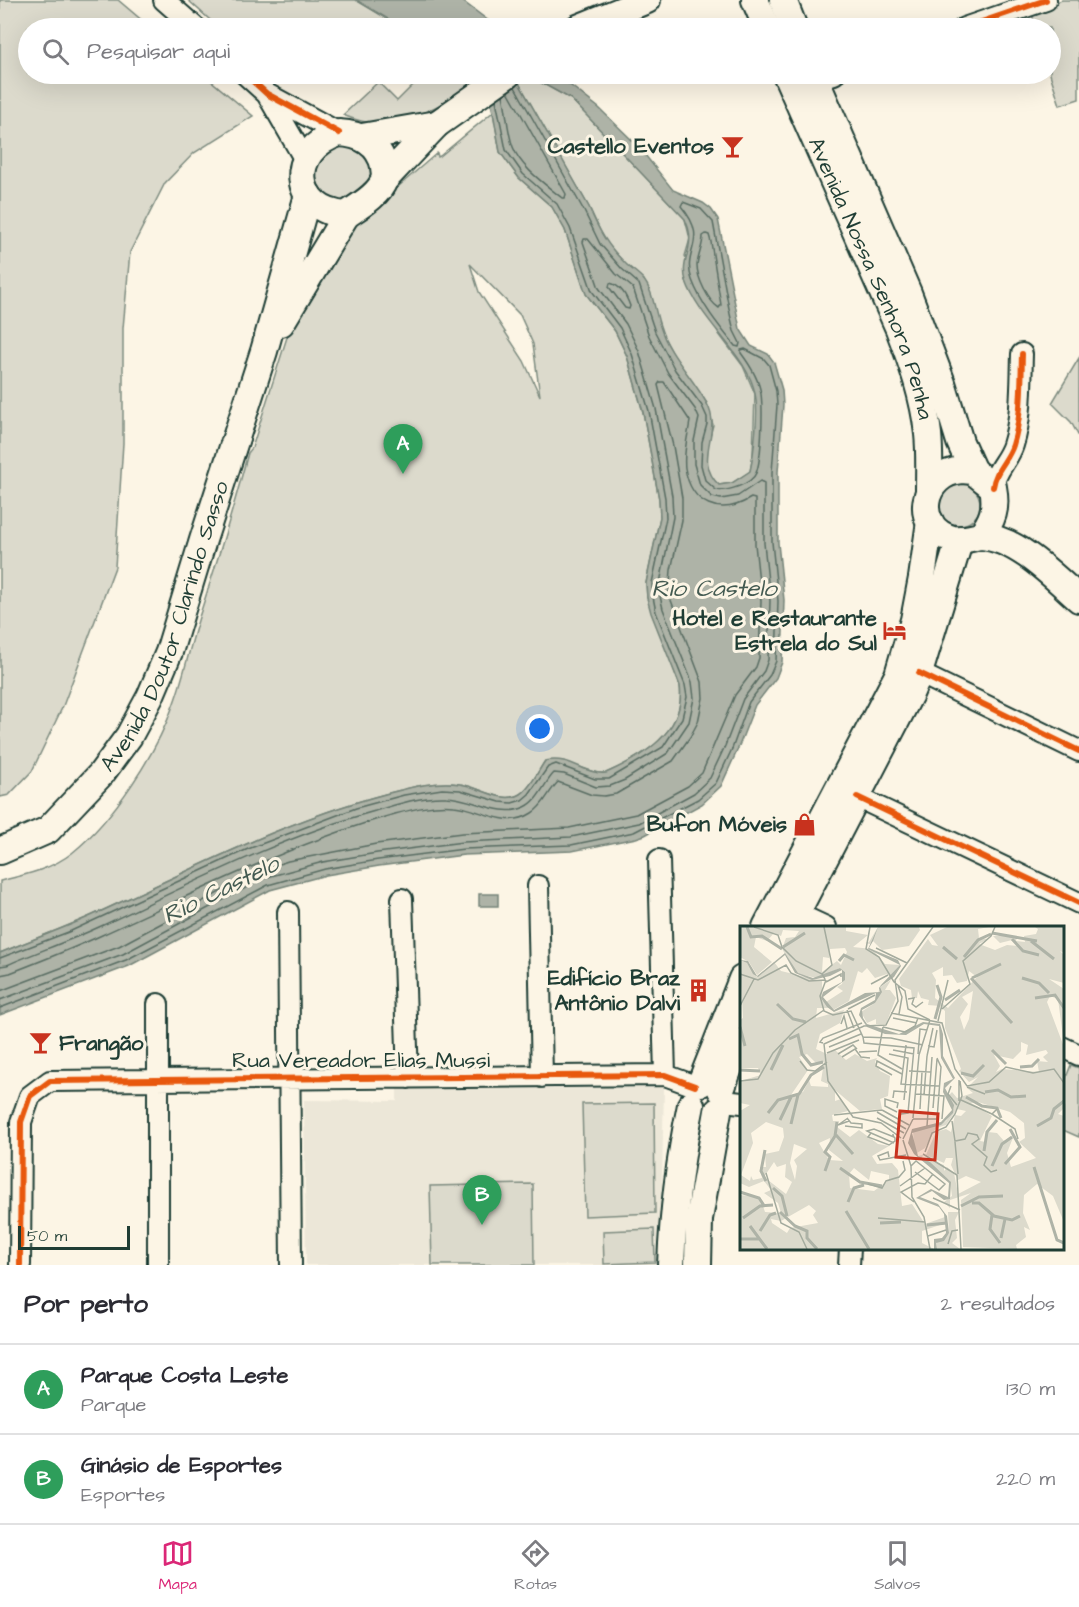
<!DOCTYPE html>
<html lang="pt">
<meta charset="utf-8">
<style>
:root{--surface:#fff;--page:#f7f7f7;--text:#2b2b33;--muted:#7c7c81;--line:#e1e1e2;--accent:#db2777}
body{margin:0;font-family:"Architects Daughter",sans-serif;background:var(--page);color:var(--text)}
.scale{position:absolute;left:18px;bottom:15px;width:112px;box-sizing:border-box;padding-left:6px;border:3px solid #1f3d34;border-top:0;font-size:16px;line-height:21px;white-space:nowrap;color:#1f3d34;-webkit-text-stroke:4px #fcf5e5;paint-order:stroke}
.you{position:absolute;left:540px;top:729px;width:21px;height:21px;margin:-15px;border:4px solid #fff;border-radius:50%;background:#1a73e8;box-shadow:0 0 0 9px #1a73e833}
.badge{display:grid;place-items:center;width:39px;height:39px;border-radius:50%;background:var(--accent);color:#fff;font-size:20px;font-weight:700}
.pin{position:absolute;translate:-50% -50px;filter:drop-shadow(0 2px 3px #0008)}
.pin::after{content:'';position:absolute;top:32px;width:21px;height:18px;background:inherit;clip-path:polygon(0 0,100% 0,50% 100%)}
.list{margin:0;padding:0;list-style:none}
h2{display:flex;justify-content:space-between;align-items:center;height:78px;margin:0;padding:0 24px;font-size:26px}
h2 small{font-size:20px;font-weight:400;color:var(--muted)}
.list li{display:grid;grid-template-columns:39px 1fr auto;gap:18px;align-items:center;box-sizing:border-box;height:90px;padding:0 24px;border-top:2px solid var(--line)}
.list b{display:block;font-size:22px;white-space:nowrap}
.list p{margin:0;font-size:20px;white-space:nowrap;color:var(--muted)}
.list em{font-size:20px;font-style:normal;color:var(--muted)}
.icon{flex:none;width:33px;height:33px;fill:none;stroke:currentColor;stroke-width:2;stroke-linecap:round;stroke-linejoin:round}
.map{position:relative;flex:none;width:1079px;height:1265px;overflow:hidden}
.search{position:absolute;background:var(--surface);box-shadow:0 6px 24px #0002;left:18px;right:18px;top:18px;height:66px;display:flex;align-items:center;gap:15px;box-sizing:border-box;padding:0 21px;border-radius:33px;color:var(--muted);font-size:22px}
.sheet{height:258px;background:var(--surface)}
nav{display:flex;justify-content:space-around;align-items:center;box-sizing:border-box;height:84px;border-top:2px solid var(--line);background:var(--surface);font-size:16px;color:var(--muted)}
nav a{display:grid;justify-items:center;gap:3px}
nav .on{color:var(--accent)}
.map>svg:first-child{display:block}
.built{fill:#ece7d8}
.green{fill:#dcdacc;stroke:#7e8c80;stroke-width:1.5;fill-rule:evenodd}
.water{fill:#aeb3a7;stroke:#758479;stroke-width:1.5;fill-rule:evenodd}
.lines{fill:none;stroke-linecap:round;stroke-linejoin:round}
.shore{stroke:#586c62;stroke-width:1.5}
.minor-casing{stroke:#1f3d34;stroke-width:24}
.major-casing{stroke:#1f3d34;stroke-width:30}
.minor{stroke:#fcf5e5;stroke-width:20}
.major{stroke:#fcf5e5;stroke-width:26}
.cycleway-casing{stroke:#fcf5e5;stroke-width:10}
.cycleway{stroke:#e8590c;stroke-width:6}
.labels{text-anchor:middle;dominant-baseline:central;stroke-width:6;stroke-linejoin:round;paint-order:stroke}
.poi-label{font-size:22px;font-weight:bold;fill:#1f3d34;stroke:#fcf5e5;text-anchor:end}
.street-label{font-size:22px;fill:#1f3d34;stroke:#fcf5e5}
.water-label{font-size:24px;font-style:italic;fill:#435a51;stroke:#fcf5e5}
.inset-river{fill:none;stroke:#aeb3a7;stroke-width:3}
.inset-road{fill:none;stroke:#a4ab9e;stroke-width:1.5}
.view{fill:#c8321e;fill-opacity:0.15;stroke:#c8321e;stroke-width:3}
.inset-edge{fill:none;stroke:#1f3d34;stroke-width:3}
</style>
<div class="map">
<svg width="1079" height="1265" viewBox="0 0 1079 1265">
<rect width="100%" height="100%" fill="#fcf5e5"/>
<filter id="ink" filterUnits="userSpaceOnUse"><feTurbulence type="fractalNoise" baseFrequency=".0167" numOctaves="2"/><feDisplacementMap in="SourceGraphic" scale="12" xChannelSelector="R" yChannelSelector="G"/><feConvolveMatrix kernelMatrix="1 2 1 2 8 2 1 2 1" color-interpolation-filters="sRGB"/></filter>
<g filter="url(#ink)">
<path class="built" d="M397,1087l267,1 -4,177h-354l-2,-165 93,1z"/>
<path class="green" d="M0,0h118l33,28h-123v46h175l50,42 -59,37 -29,30 -35,69 -7,76v115l-8,124 -52,139 -31,65 -23,24 -9,2z
M188,0h168l47,28h-184z
M1062,0h17v99l-19,6 -10,-31v-46h-14l-5,-17z
M417,74h56l3,2 3,7c-30,18 -77,46 -113,39 -8,-1 -15,-4 -23,-7l35,-33 19,19 20,-20z
M529,76l42,23 114,120 5,20 -5,17 34,78 24,32 12,28 -2,61 -3,17 -18,11 -13,2 -9,-8 -3,-13 1,-21 5,-18 -6,-22 -27,-36 -20,-37 -16,-50 -18,-15 -21,-24 -16,-34 -70,-124 5,-6z
M493,112l7,40 19,26 33,29 13,23 21,64 29,37 12,25 16,56 16,87 1,18 -14,66 1,15 33,88c6,46 -38,71 -74,87h-9l-17,-6 -35,-6c-7,10 -14,27 -24,33 -18,11 -43,-8 -61,-10 -19,-3 -41,1 -59,6 -109,26 -207,79 -308,125 -31,14 -62,25 -93,38v-72c25,-6 52,-12 72,-28 41,-33 85,-100 102,-150 11,-30 17,-62 27,-92 17,-52 33,-105 47,-158l4,-5 42,-133 60,-90 83,-72 1,4 2,-1zM470,264l50,51 13,29 7,52 -16,-35 -45,-69z
M345,141l24,16c6,25 -2,29 -19,46h-25l-15,-28 5,-14z
M1079,358v79l-8,-15 -19,-19z
M938 504a21 21 0 1 1 42 0a21 21 0 1 1-42 0Z
M1071,1065l8,3v69l-16,-7v-45z
M654,1103l1,110 -70,3 -3,-112z
M533,1184l1,81h-102l-2,-79z
M654,1229l1,33 -51,2 -1,-33z"/>
<path class="water" d="M356,0h105l37,28h-95z
M473,74h83l43,34 38,37 36,45 30,13 8,6 7,10 22,110 11,17 17,8 6,8 8,28 1,15 -5,67v71l6,57 -2,62 -6,16 -21,27 -18,46 -16,35 -19,18 -57,31 -9,3 -64,13 -108,4 -85,11 -53,9 -56,15 -141,76 -129,49v-62c31,-13 62,-24 93,-38 101,-46 199,-99 308,-125 18,-5 40,-9 59,-6 18,2 43,21 61,10 10,-6 17,-23 24,-33 26,-6 39,14 61,12 36,-16 80,-41 74,-87l-29,-73 -4,-15 -1,-15 14,-66 -1,-18 -16,-87 -16,-56 -12,-25 -29,-37 -21,-64 -13,-23 -33,-29 -19,-26 -7,-40 -7,-28zM529,76l42,23 114,120c1,4 4,9 4,13 4,18 -9,30 -3,49 14,40 63,76 69,113 4,17 -1,59 -5,77l-18,12 -13,2c-27,-26 4,-53 -12,-81 -14,-27 -38,-48 -47,-78 -5,-14 -7,-36 -17,-47 -5,-6 -12,-10 -17,-15 -18,-17 -28,-35 -37,-57l-70,-124 5,-6z
M479,894h19v12h-19z"/>
<g class="lines">
<path class="shore" d="M503,95c4,17 4,36 10,52 8,21 32,37 49,51h3l1,-4 -58,-103
M683,202l18,7 12,13 17,92 4,17 6,12 -1,4 -4,-1c-16,-20 -34,-42 -43,-66 -11,-31 19,-38 -11,-74z
M706,234l3,1 2,7 10,63 -2,3c-11,-7 -22,-30 -22,-43 1,-10 6,-19 6,-29z
M610,283c11,3 16,12 20,23l-1,3 -4,-1 -16,-21z
M0,958l71,-27 177,-82 108,-41 48,-13 38,-6 18,1 40,12 12,1 10,-3 7,-6 19,-27 8,-3 39,15h14l54,-32 19,-29 5,-21 -2,-12 -29,-73 -3,-15 -1,-14 14,-65 -1,-20 -16,-87 -17,-57 -12,-26 -28,-37 -22,-63 -13,-24 -34,-30 -17,-24 -10,-50
M0,966l7,-1c30,-13 62,-24 92,-38 90,-42 179,-89 276,-116 22,-7 47,-15 71,-14 26,0 54,22 79,10 14,-6 19,-24 29,-34l10,1 32,13 14,-1 15,-6 43,-27 21,-31 5,-24 -2,-16 -29,-73 -3,-13v-13l13,-66 -1,-21 -16,-87 -17,-58 -13,-27 -27,-36 -16,-46 1,-3h4l28,35 17,14 16,48 19,37 27,36 4,9 -5,23v23l6,21 12,12 9,2 17,-3 22,-15 4,2v60l6,58 -2,59 -4,11 -21,28 -18,47 -15,32 -16,15 -55,30 -68,14 -108,5 -86,11 -54,9 -59,16 -141,76 -123,46
M0,975l10,-2c31,-12 62,-24 92,-38 97,-44 191,-92 293,-121 19,-5 39,-10 59,-8 26,2 52,24 78,7 12,-7 16,-21 26,-31l34,13 12,1 12,-2 57,-33 17,-24 8,-15 5,-24 -1,-16 -33,-87 2,-25 11,-50v-22l-9,-52 -15,-61 2,-3h4l26,39c-2,15 -7,30 -5,47 6,37 35,49 66,30l4,1v45l6,57 -2,57 -3,9 -21,28 -33,78 -14,13 -52,28 -67,14 -107,5 -86,11 -88,17 -27,9 -142,76 -119,45
M0,1008l126,-48 142,-75 57,-16 53,-9 86,-11 107,-4 63,-13 64,-33 18,-16 16,-34 17,-47 21,-27 6,-14 2,-60 -6,-59v-70l5,-67 -1,-14 -7,-26 -5,-6 -19,-10 -4,1v3c9,12 18,26 20,41 2,15 1,65 -5,79 -4,11 -29,19 -40,17l-11,-10 -4,-15 1,-23 5,-18v-7l-5,-11 -27,-36 -20,-38 -16,-48 -17,-15 -22,-25 -17,-35 -68,-122"/>
<defs>
<path id="minor" d="M164,0l32,28
M964,28l82,-28
M245,74l22,20 72,39
M815,80l19,-6
M267,94l38,66
M993,487c2,-17 15,-26 20,-42 9,-29 8,-60 9,-91
M919,673l160,78
M857,797l222,106
M659,860l6,215
M538,886l4,191
M402,899l6,179
M288,912l3,353
M796,913l30,14
M1062,1047l17,8
M723,1101l19,2
M20,1265l1,-143 9,-26 20,-15 615,-6 30,11
M158,1265v-261
M849,1265l1,-17"/>
<g id="major">
<path d="M755,0l12,28"/>
<path d="M783,0l11,28"/>
<path d="M578,28l69,-28"/>
<path id="s1" d="M786,74l113,255c13,34 25,68 29,105 2,19 1,38 1,57"/>
<path d="M813,74l95,219 34,90 18,59 13,29"/>
<path d="M339,133c21,1 40,10 45,33 0,4 2,10 0,14 -5,15 -25,26 -38,35 -54,-4 -60,-65 -7,-82z"/>
<path d="M362,137l75,-13"/>
<path d="M384,180l53,-56 71,-50"/>
<path d="M281,323l65,-108"/>
<path d="M962,470l11,1 20,16c4,21 0,34 -13,49 -9,2 -19,5 -27,3 -42,-11 -32,-66 9,-69z"/>
<path d="M980,536c37,2 73,40 99,63"/>
<path id="s2" d="M0,851l48,-21 53,-56 28,-38 21,-39 19,-45 34,-112 61,-189 44,-156"/>
<path d="M766,927l132,-252 16,-55 8,-42 8,-57"/>
<path d="M789,927l121,-233 9,-21 41,-134"/>
<path d="M701,1083l41,-104"/>
<path d="M721,1090l21,-58"/>
<path d="M671,1265c2,-54 9,-107 20,-160"/>
<path d="M698,1265l1,-46 19,-108"/>
</g>
</defs>
<use href="#minor" class="minor-casing"/>
<use href="#major" class="major-casing"/>
<use href="#minor" class="minor"/>
<use href="#major" class="major"/>
<defs>
<path id="cycleway" d="M964,28l82,-28
M245,74l22,20 72,39
M993,487c2,-17 15,-26 20,-42 9,-29 8,-60 9,-91
M919,673l160,78
M857,797l222,106
M20,1265l1,-143 9,-26 20,-15 615,-6 30,11"/>
</defs>
<use href="#cycleway" class="cycleway-casing"/>
<use href="#cycleway" class="cycleway"/>
</g>
</g>
<defs>
<symbol id="bar-bare" viewBox="-9 -9 18 18"><path d="M-6-5H6L.8 .8V4.5H3.5V6h-7V4.5H-.8V.8Z" fill="#c8321e" stroke="#fcf5e5" stroke-width="2.5" paint-order="stroke"/></symbol>
<symbol id="hotel-bare" viewBox="-9 -9 18 18"><path d="M-6-4.5h1.5V1H6V5H4.5V3h-9V5H-6ZM-4 0a1.8 1.8 0 1 1 3.6 0ZM.5 0V-2.5h3Q6-2.5 6 0Z" fill="#c8321e" stroke="#fcf5e5" stroke-width="2.5" paint-order="stroke"/></symbol>
<symbol id="shop-bare" viewBox="-9 -9 18 18"><path d="M-5-2.5h2.3a2.7 3.5 0 0 1 5.4 0H5L5.5 6h-11ZM-1.5-2.5h3a1.5 2.3 0 0 0-3 0Z" fill="#c8321e" stroke="#fcf5e5" stroke-width="2.5" paint-order="stroke"/></symbol>
<symbol id="building-bare" viewBox="-9 -9 18 18"><path d="M-4-6H4V6H1V3H-1V6H-4ZM-2.5-4.3h1.7v1.8h-1.7ZM.8-4.3h1.7v1.8H.8ZM-2.5-1h1.7V.8h-1.7ZM.8-1h1.7V.8H.8Z" fill="#c8321e" stroke="#fcf5e5" stroke-width="2.5" paint-order="stroke"/></symbol>
</defs>
<g fill-rule="evenodd">
<use href="#bar-bare" x="716" y="130" width="33" height="33"/>
<use href="#hotel-bare" x="878" y="614" width="33" height="33"/>
<use href="#shop-bare" x="788" y="808" width="33" height="33"/>
<use href="#building-bare" x="682" y="974" width="33" height="33"/>
<use href="#bar-bare" x="24" y="1026" width="33" height="33"/>
</g>
<g class="labels">
<g class="poi-label">
<text x="714" y="146">Castello Eventos</text>
<text x="877" y="618">Hotel e Restaurante<tspan x="877" dy="25">Estrela do Sul</tspan></text>
<text x="787" y="824">Bufon Móveis</text>
<text x="680" y="978">Edifício Braz<tspan x="680" dy="25">Antônio Dalvi</tspan></text>
<text x="59" y="1043" text-anchor="start">Frangão</text>
</g>
<g class="street-label">
<text stroke="none"><textPath href="#s1" startOffset="222">Avenida Nossa Senhora Penha</textPath></text>
<text stroke="none"><textPath href="#s2" startOffset="292">Avenida Doutor Clarindo Sasso</textPath></text>
<text x="361" y="1060">Rua Vereador Elias Mussi</text>
</g>
<g class="water-label">
<text x="714" y="589">Rio Castelo</text>
<text transform="translate(221 890) rotate(-26)">Rio Castelo</text>
</g>
</g>
<g transform="translate(740 926)">
<rect width="324" height="324" fill="#fcf5e5"/>
<path d="M0,1h106v4l22,4 -15,12 19,2 13,15 15,1 -8,13 -5,-4 -12,4 -8,-10 -5,5 -4,-2 -9,30 -16,9 -7,-8 17,-11 -6,-4 5,-3 3,-12 -5,-4 -23,10 -19,-4 -16,-25 4,-11 9,-1 4,-6 -16,-1 -2,6 -7,-3 -7,8 -11,-4 -2,10 18,15 -15,13 -8,-13 -9,-5zM105,22l2,4 -6,13 -4,-4 -15,11 1,-15 6,1 1,-9zM138,1h41l1,3 -11,16 -27,4 -9,-9 -3,3 -5,-1 4,-1zM207,1h42l-11,2 1,9 9,1 -9,5 16,6 12,-5 11,1 -6,-6 -12,3 -7,-7h24l-1,5 9,1 -1,-6 12,-2 2,-5 -3,-2h29v26l-4,-2 4,4v28l-15,-4 15,10v56l-6,-46 -8,-3 -3,6 17,45v61l-6,6 6,2v106l-11,-26 -16,-12 -13,11 -1,18 7,17 -6,-3 2,10 -10,8 1,4 -54,-2 -2,-47 10,-7 -21,7v8l-6,-6 8,-6 -2,-15 -32,-25 5,-1 -1,3 22,7v6l3,-4 7,6 4,21 23,-12 -15,-6 -8,4 -7,-15 2,-7h-7l-2,5 -18,-8 10,-23 10,-3 5,3 4,-17 6,1 5,-5 -9,-2 -11,16 -10,3 -11,20 -8,5 -3,-8 -1,-14 33,-10 8,-13 -5,-13 3,-3 5,6 16,-5 -6,-5 11,-11 -9,5 -10,-11 2,-2 -16,-41v-17l-5,-5 -12,-1 1,-5 -8,-2 -3,-7 -1,7h-5l-1,-8 -10,-4 -2,-7 29,-40 4,6 6,1 -8,-11zM203,41v9l9,-1 5,8 10,-2 2,-10 8,6 -29,31 -13,-10 1,-18 -4,-7zM233,65l-4,28 -5,11 -4,-13 8,-13 -6,-7zM281,116l7,3 -2,10 20,-5 2,3 -5,4 5,5 -11,-1 2,11 -37,-3 -6,3 4,-6 -6,-11 19,4 8,-8zM238,176l32,10 14,11 1,15 -6,4 17,16 -25,9 -4,-14 7,-18 -10,6 -7,-8 -9,-1 -2,10 -6,-1 12,-25 -21,-13zM0,34l7,3 10,14 17,-15 7,9 41,10v17l6,10h-11l-1,10 28,-8 -4,13 -20,11 -4,15 11,5 8,-4 11,10 9,-6 12,7 10,-3 -2,4 5,9 10,5 -2,20 -8,3 2,10 -22,2 -25,-21v11l6,-2 7,12 -16,4 1,6h6l-2,6 13,10 9,-7 19,14 11,2 -17,10 5,8 15,-1 6,7 4,36 10,-2 13,20 20,-7 1,6 -24,8v12l12,6h-194v-54l20,2 5,15 16,1 -3,-10 -14,-10 7,-3 -7,-9 -15,6 -9,-4v-72l10,-6 -10,-2v-22l21,-6 -3,-7h-18v-48l3,-2zM67,128l9,9 8,-1 -3,19 7,3v3l-17,-1 -2,-6 -6,12 -12,3 17,-25 -9,-13zM26,196l17,6 1,9 -5,14 -14,3 1,13h-6l2,11 -9,2 -2,-4 -1,5 -9,-6 12,-32 -2,-10zM90,212l-1,12 14,11 -14,-1 -10,-17zM54,218l13,5 -13,11 3,6 -2,14 -5,-17zM34,236l3,5 9,-3 -1,13 7,5 -6,12 -22,-17zM114,242l15,12 2,-9 18,4v5l-15,11 -24,-3 -1,-14zM69,279l7,6 -3,4 5,8 -28,5 -3,5 -15,-10 -1,-4 10,2zM151,54l-6,10h5l6,8 -10,26h-10v-5l-9,4 -6,-11 14,-9 5,-16zM208,286h11l-4,8 2,18 -5,5 8,6h-23l-1,-6 13,-10z" fill="#dcdacc" fill-rule="evenodd"/>
<path d="M138,1l-5,14 -4,7 29,12 3,6 -7,11 -14,10 2,5 -7,11 -13,7 1,8 4,6 32,10 24,-12 17,2 3,10v22l12,22 -10,10 9,17 -1,8 -12,12 -29,8 6,23 12,6 21,20 -1,17 -6,1 -12,-9 -12,6 18,7 9,12 2,17 -5,8 -8,2 1,6h-3v-10l8,-1 4,-5 -2,-19 -5,-7 -23,-9 15,-9 17,8 1,-14 -35,-29 -6,-11 4,-14 29,-7 11,-12 -9,-18 1,-9 9,-4 -12,-21 -2,-32 -15,-2 -18,11 -21,-1 -18,-7 -8,-12 2,-7 14,-8 1,-7 -42,19 -7,-5 -6,-9 2,-6 19,-10v-12l-12,6 -18,4 -17,-7 -10,-18 -27,22 -5,-3 -6,-11 -7,-3 8,1 9,15 28,-23 13,20 15,5 27,-10 5,4v8l-22,17 11,13 31,-17 15,-1 -1,-4 2,-3 19,-20 -32,-16z" fill="#aeb3a7"/>
<path class="inset-river" d="M7,1l4,10 11,-1 20,13M252,7l45,8M272,13l11,12 16,4M291,15l23,18M43,21l22,-14M203,21l14,12M224,31l14,-17 13,-6M99,35l5,-6 10,5M231,52l41,45M232,52l29,-14M282,52l17,5 10,10M295,72l20,-3 9,13M205,74l15,-10M37,78l16,15 13,3M195,93l6,-22 -4,-12M0,101l5,19M49,113l9,-4 4,19 9,11 12,-3M252,124l14,14M280,141l12,-1 7,-7M0,144l20,1M31,144l12,-25M221,147l12,3 11,-11M245,166l13,-2 13,7 15,-1M226,171l16,9 15,2 4,10M28,187l10,-13 21,-6 12,-19 13,-8M40,194l11,-23M51,198l7,-29M297,200l14,-8 3,-9 10,-8M96,209l17,19M25,224l-4,21 5,10M244,225l3,-19 10,-12M265,238l15,-17 -10,-18M252,240l10,-22 10,-7M294,241l23,73 7,3M100,242l20,14 22,4M85,245l5,-14 -5,-5 10,-16 2,-14M33,262l9,8 5,20M0,266l19,6 6,9M108,276l6,-14 10,-3M232,277h7l15,13 18,4 8,-4M221,280l18,-9 24,-1M106,285l23,38M40,286l15,14 12,5v7l10,11M252,289l-2,14 10,14M3,292l17,-12 13,-1M140,297l21,-1M187,299l20,-2M10,300l17,23M20,305l10,-16 6,-2M261,312l4,-19M0,313h19"/>
<path class="inset-road" d="M14,1l24,8 4,12 14,14 26,13 3,5M130,1l-4,22 13,8 15,25M136,22l31,15M0,48l18,6 28,-15 5,8 18,8 17,-1M82,48l10,-9 -8,-38M86,54l-6,16 4,15 9,4 18,-4 12,26 28,1 32,7M86,56l15,-8v3M154,56l11,9 3,18 22,11M131,58l17,-9M158,60l4,11 -3,17M168,73l6,-1 -2,6 4,3 7,-5M0,80l14,-27M108,83l27,-14M202,83l28,-25 -7,-23 28,-25 4,-9M107,84l7,18M151,87l51,10 13,46 12,17 22,-4 17,-15 27,6 21,-4 10,14M153,92l24,5M198,95l10,-41M101,98l3,-8 3,12M143,101l-5,28 24,14M143,101l22,5 10,-6 3,-8M123,111l1,6 50,5 -6,65 -7,1M83,117l-3,-1 3,-4 39,-15M166,119l-5,39 39,2M188,120l6,1 3,-17M89,121l32,-13M153,124l21,4M119,126l18,-1M87,127l32,-13M98,128l15,-9 4,4M149,128l19,4 -4,42M178,128l2,-25 7,1M187,130l6,-28M102,131l13,-8 6,8 9,1M60,135l7,9 8,1 12,-9M169,145l22,1M152,149l-16,-9 1,-5 25,13M0,155l18,-2 15,-26 22,-23 29,-20M211,160l-3,8 9,11M227,161l18,7M176,168l28,2 -2,23M184,169l3,-39M153,172l1,-7 13,1M221,174l31,14 5,-5M219,175v-21M193,182l4,-49M180,183l2,-37M142,184l27,15M137,186l29,17M157,186l-12,-6v-7l13,4 -1,5M252,188l23,15 3,10M94,189l48,-5M108,192l-10,7 11,-4M137,192l27,15M173,192l6,-63 11,-35M173,193h24l4,-52 -4,-9M212,195l3,20 10,-2 3,-6 9,2 2,4 -7,5 15,13 -3,8 7,7 6,-2M105,200l17,2v-4l-11,-1 -4,-5M187,200l5,-69M131,207l23,10M153,208v1l1,2 1,1v3l-6,4 -21,-8 3,-4 -4,-2 7,-2 20,8M161,212l-20,-15 -28,-6 -25,-36 -4,-37 40,-18 22,-1 12,-24 -3,-21 38,-53M163,213l10,-20M163,214l8,26 1,31 12,20 6,32M215,216l3,32M185,226l7,-19 14,-6 9,-13 7,-18 -2,-15M183,228l34,21 4,74M149,231l-1,-5 -10,4 2,4 26,-5M171,240l5,-5 29,23 -6,6 -24,-18M26,247l15,50 18,9 8,17M128,258l14,4 4,-7 13,-4 6,-7 -2,-9M160,260l25,-18M193,272l27,12M174,276l-13,-10 17,-9 7,1 8,-10M138,292l47,4M188,310l18,-6M208,318l4,-13 6,-1"/>
<path class="view" d="M160,185l38,3 -3,46 -39,-3z"/>
<rect width="324" height="324" class="inset-edge"/>
</g>
</svg>
<div class="scale">50 m</div>
<div class="you"></div>
<div class="pin badge" style="left:403px;top:474px;background:#2e9e5b">A</div>
<div class="pin badge" style="left:482px;top:1225px;background:#2e9e5b">B</div>
<div class="search"><svg class="icon" aria-label="search" viewBox="0 0 24 24"><circle cx="10" cy="10" r="6"/><path d="M15 15l6 6"/></svg>Pesquisar aqui</div>
</div>
<section class="sheet">
<h2>Por perto<small>2 resultados</small></h2>
<ul class="list">
<li><span class="badge" style="background:#2e9e5b">A</span><div><b>Parque Costa Leste</b><p>Parque</p></div><em>130 m</em></li>
<li><span class="badge" style="background:#2e9e5b">B</span><div><b>Ginásio de Esportes</b><p>Esportes</p></div><em>220 m</em></li>
</ul>
</section>
<nav>
<a class="on"><svg class="icon" aria-label="map" viewBox="0 0 24 24"><path d="M3 6l6-2 6 2 6-2v14l-6 2-6-2-6 2zM9 4v14M15 6v14"/></svg>Mapa</a>
<a><svg class="icon" aria-label="directions" viewBox="0 0 24 24"><path d="M12 3l9 9-9 9-9-9zM9 14v-3h6M13 9l2 2-2 2"/></svg>Rotas</a>
<a><svg class="icon" aria-label="saved" viewBox="0 0 24 24"><path d="M7 4h10v16l-5-4-5 4z"/></svg>Salvos</a>
</nav>
